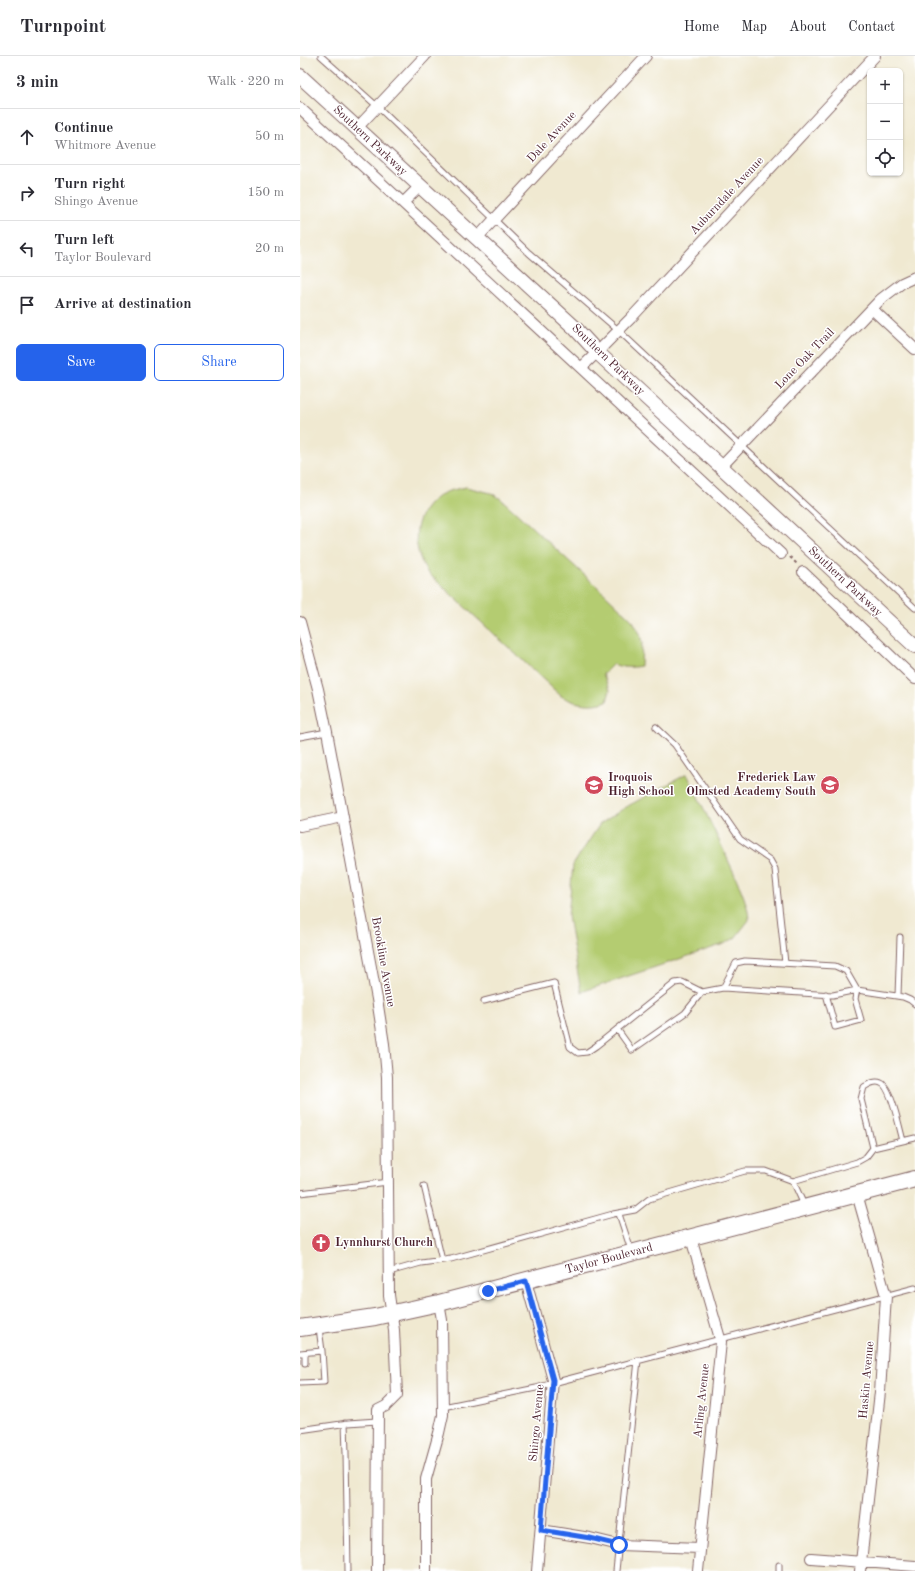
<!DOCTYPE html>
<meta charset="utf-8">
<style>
:root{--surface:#fff;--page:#f2f2f3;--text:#2b2b33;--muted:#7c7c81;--line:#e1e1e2;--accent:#2563eb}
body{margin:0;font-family:"Old Standard TT",serif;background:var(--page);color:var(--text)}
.controls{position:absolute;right:12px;top:12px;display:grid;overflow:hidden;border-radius:6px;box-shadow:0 1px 3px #0004}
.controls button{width:36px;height:36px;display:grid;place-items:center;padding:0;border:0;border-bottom:1px solid var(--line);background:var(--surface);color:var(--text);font:20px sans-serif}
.stop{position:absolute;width:12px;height:12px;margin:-9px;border:3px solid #2563eb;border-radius:50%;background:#fff}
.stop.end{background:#2563eb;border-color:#fff;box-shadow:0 1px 4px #0008}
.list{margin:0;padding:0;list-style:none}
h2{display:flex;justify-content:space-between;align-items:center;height:52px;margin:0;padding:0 16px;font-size:17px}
h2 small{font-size:13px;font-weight:400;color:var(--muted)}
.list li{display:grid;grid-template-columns:26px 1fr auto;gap:12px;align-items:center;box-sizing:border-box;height:56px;padding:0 16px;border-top:1px solid var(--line)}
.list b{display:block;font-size:15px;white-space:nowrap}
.list p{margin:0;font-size:13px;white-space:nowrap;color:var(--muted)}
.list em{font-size:13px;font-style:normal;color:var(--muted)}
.actions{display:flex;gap:8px;padding:12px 16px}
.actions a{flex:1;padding:9px 0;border:1px solid var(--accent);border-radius:6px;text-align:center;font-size:14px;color:var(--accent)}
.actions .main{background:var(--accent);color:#fff}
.icon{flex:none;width:22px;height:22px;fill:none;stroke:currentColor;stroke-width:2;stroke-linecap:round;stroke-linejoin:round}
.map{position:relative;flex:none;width:615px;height:1515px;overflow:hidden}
header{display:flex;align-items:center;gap:24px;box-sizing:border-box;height:56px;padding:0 20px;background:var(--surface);border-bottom:1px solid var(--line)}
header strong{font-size:19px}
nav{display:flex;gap:22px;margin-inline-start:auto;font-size:14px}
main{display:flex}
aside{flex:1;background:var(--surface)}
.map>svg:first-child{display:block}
.green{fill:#b4cc71;stroke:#7f764e}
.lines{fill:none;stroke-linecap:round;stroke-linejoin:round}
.lane-casing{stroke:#846665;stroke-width:7}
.street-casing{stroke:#846665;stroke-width:12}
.secondary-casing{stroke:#846665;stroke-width:16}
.primary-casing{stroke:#846665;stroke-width:18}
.path{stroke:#846665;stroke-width:2;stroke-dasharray:3 3;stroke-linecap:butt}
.lane{stroke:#fff;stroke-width:5}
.street{stroke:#fff;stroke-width:10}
.secondary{stroke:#fff;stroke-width:14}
.primary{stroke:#fff;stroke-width:16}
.route{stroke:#2563eb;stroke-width:5}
.labels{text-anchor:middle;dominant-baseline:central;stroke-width:3;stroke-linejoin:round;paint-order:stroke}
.street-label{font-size:12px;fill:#4a1f2b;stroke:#fff}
.poi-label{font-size:12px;font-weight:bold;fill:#4a1f2b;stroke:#fff;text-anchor:start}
</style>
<header>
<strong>Turnpoint</strong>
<nav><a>Home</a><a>Map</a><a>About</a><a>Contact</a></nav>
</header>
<main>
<aside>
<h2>3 min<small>Walk · 220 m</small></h2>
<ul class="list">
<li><svg class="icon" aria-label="ahead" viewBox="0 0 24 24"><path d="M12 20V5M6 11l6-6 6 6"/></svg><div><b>Continue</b><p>Whitmore Avenue</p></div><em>50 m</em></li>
<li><svg class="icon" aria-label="right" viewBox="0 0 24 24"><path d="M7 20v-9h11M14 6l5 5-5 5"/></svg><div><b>Turn right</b><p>Shingo Avenue</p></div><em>150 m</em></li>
<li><svg class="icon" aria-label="left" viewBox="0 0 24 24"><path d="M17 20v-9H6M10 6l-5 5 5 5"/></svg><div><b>Turn left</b><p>Taylor Boulevard</p></div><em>20 m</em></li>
<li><svg class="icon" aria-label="arrive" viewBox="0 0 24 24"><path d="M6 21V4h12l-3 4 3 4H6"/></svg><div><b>Arrive at destination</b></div></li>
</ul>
<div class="actions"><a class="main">Save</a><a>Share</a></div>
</aside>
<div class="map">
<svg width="615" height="1515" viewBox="0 0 615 1515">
<rect width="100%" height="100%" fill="#fff"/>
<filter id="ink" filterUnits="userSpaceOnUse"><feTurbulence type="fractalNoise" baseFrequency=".025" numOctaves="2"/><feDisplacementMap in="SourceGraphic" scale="8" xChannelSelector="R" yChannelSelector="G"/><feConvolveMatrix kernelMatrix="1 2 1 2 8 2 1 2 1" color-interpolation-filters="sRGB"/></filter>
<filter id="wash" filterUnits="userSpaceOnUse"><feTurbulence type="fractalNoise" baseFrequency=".012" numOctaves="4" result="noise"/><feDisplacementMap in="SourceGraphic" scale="16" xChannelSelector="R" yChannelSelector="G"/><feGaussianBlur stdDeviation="0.9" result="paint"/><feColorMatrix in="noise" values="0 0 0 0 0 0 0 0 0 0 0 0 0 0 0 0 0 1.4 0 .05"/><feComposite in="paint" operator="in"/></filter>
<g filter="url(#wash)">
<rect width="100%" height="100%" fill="#f0e9d1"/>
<path class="green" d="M166,431l25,6 10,6 102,93 30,29 7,13 2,9 -1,23c-11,2 -18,2 -28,-2l-10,10 7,16 -3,11c-15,6 -32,3 -46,-5l-134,-124c-17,-28 -15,-60 15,-78 7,-4 16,-5 24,-7z
M387,718c16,33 32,66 47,99 6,15 14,30 15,47l-14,18 -11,6 -143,48 -13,-76 5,-51 27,-41 26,-17z"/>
</g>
<g filter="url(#ink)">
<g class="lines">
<defs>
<path id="lane" d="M21,0l57,51 151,146 89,77 297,278
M356,671l19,18 65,94 30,21 5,9 10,94
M0,681l27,-5
M423,932l13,-25 9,-2 90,5 11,5 11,19 -2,9 6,21 -26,7 -9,-33
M598,940l2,-59
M184,945l70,-18 16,64 8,6 9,-1 9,-6 79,-63 7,-1 20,10 21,-4 110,7 24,-5 46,7 7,3 5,4
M317,973l15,21 53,-37 17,-21
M573,1092l-12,-49 3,-12c5,-3 11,-7 17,-4 10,3 19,47 22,58
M493,1125l11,24
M124,1130l18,74
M0,1137l88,-11
M319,1158l12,36
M89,1216l32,-9 30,-4 162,-45 22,-4 14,-11 96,-28h21l27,10 64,-19 9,-5 7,-9 42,-10
M0,1297l22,-2 -3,-23
M5,1297v10
M0,1327l24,-1 -2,-31
M143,1351l93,-19 17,-5 362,-95
M45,1367l1,30 2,118
M0,1374l48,-7 29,-2
M316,1515l22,-211
M479,1515v-6"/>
<path id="street" d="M0,52l103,95
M57,72l68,-72
M120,130l-17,17 178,165
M178,181l168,-181
M572,253l43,40
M421,411l160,-168 21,-16 13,-6
M481,498l-200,-186c17,-16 33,-33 50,-50l244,-262
M503,516l112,107
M0,566l18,67 9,43 50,267 7,45 3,33 2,218 5,35 3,65 -11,11 -8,4 -1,161
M0,770l43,-9
M557,1138l29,102 -6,96 -20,179
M391,1182l30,104 -23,229
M226,1225l27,99 -16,191
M241,1474l49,8 29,7 81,3
M511,1502l104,8
M126,1515v-92l13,-46 4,-18 -1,-95 -3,-17"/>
<path id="secondary" d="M0,20l274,251 24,26 317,293"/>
<path id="primary" d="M0,1272l75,-11 64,-14 476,-124"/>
</defs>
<use href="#lane" class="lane-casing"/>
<use href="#street" class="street-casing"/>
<use href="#secondary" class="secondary-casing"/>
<use href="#primary" class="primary-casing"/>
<path class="path" d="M490,501l7,7"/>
<use href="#lane" class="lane"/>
<use href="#street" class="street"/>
<use href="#secondary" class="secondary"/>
<use href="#primary" class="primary"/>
</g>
</g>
<g class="lines" filter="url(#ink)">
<path class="route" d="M188,1235l38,-10 27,99 -12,150 49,8 29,7"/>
</g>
<defs>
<symbol id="school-disc" viewBox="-11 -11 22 22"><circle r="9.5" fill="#d1495b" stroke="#fff"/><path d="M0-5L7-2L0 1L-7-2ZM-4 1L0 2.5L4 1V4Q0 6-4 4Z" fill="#fff"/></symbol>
<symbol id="church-disc" viewBox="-11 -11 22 22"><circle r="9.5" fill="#d1495b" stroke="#fff"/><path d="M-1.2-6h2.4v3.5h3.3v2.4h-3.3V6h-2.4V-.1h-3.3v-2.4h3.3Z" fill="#fff"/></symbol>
</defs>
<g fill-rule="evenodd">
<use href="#school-disc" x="283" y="718" width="22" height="22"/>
<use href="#school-disc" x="519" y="718" width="22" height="22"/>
<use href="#church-disc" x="10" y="1176" width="22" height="22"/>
</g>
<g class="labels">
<g class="street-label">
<text transform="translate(252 81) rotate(-47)">Dale Avenue</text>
<text transform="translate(70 85) rotate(43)">Southern Parkway</text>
<text transform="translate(427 140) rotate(-47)">Auburndale Avenue</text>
<text transform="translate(505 303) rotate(-46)">Lone Oak Trail</text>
<text transform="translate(308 304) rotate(44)">Southern Parkway</text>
<text transform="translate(545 526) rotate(43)">Southern Parkway</text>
<text transform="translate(83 906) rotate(80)">Brookline Avenue</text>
<text transform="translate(309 1203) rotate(-15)">Taylor Boulevard</text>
<text transform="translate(567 1324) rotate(-85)">Haskin Avenue</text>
<text transform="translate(402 1345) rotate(-84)">Arling Avenue</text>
<text transform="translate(237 1367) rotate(-85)">Shingo Avenue</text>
</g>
<g class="poi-label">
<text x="308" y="722">Iroquois<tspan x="308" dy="14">High School</tspan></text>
<text x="516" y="722" text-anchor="end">Frederick Law<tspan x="516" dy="14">Olmsted Academy South</tspan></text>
<text x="35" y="1187">Lynnhurst Church</text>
</g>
</g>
</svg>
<div class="controls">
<button>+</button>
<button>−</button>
<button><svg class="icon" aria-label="locate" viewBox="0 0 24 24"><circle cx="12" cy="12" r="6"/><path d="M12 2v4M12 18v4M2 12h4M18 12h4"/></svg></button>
</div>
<div class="stop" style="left:319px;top:1489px"></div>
<div class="stop end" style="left:188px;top:1235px"></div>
</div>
</main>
